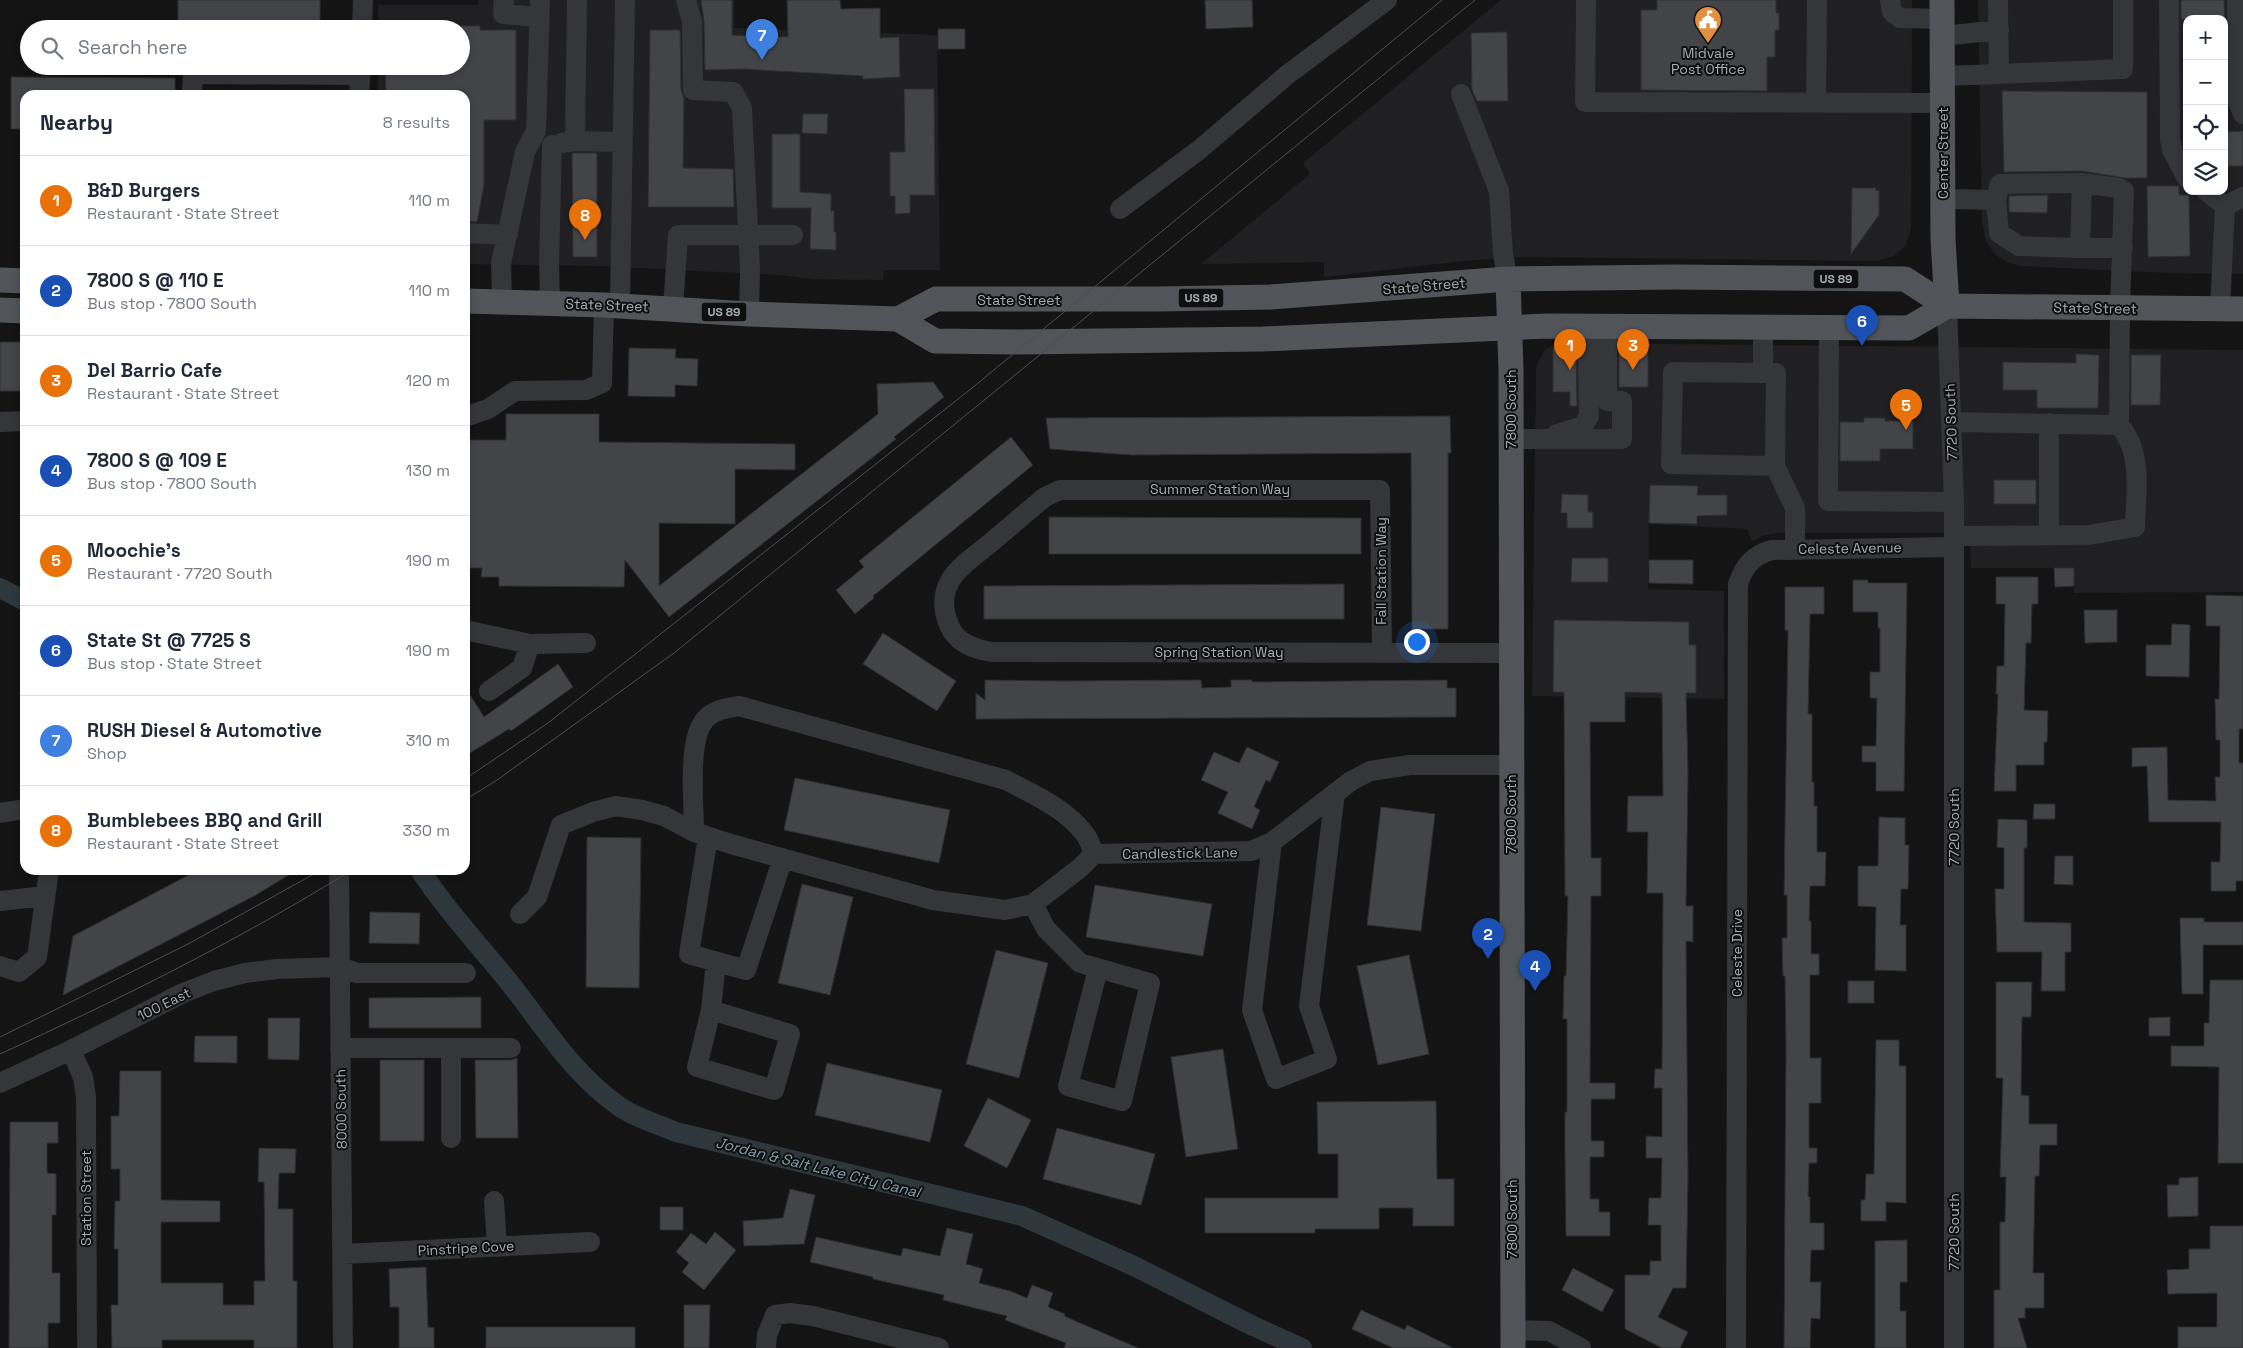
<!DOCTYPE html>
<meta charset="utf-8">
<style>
:root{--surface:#fff;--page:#f6f6f7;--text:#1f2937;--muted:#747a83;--line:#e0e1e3;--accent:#0b8043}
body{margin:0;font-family:"Space Grotesk",sans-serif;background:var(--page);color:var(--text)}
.controls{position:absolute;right:15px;top:15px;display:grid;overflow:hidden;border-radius:10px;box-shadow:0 2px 8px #0003}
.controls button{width:45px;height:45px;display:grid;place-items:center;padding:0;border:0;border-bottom:1px solid var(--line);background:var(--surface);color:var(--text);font:25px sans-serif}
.you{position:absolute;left:1416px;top:641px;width:18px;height:18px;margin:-12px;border:4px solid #fff;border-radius:50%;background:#1a73e8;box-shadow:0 0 0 8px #1a73e833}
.badge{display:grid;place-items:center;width:32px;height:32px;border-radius:50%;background:var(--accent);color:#fff;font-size:16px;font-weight:700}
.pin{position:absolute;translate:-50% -41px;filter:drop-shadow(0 1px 2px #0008)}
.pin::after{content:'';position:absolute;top:26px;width:18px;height:15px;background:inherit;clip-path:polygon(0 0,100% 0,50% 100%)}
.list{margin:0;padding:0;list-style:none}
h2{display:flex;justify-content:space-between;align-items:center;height:65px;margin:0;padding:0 20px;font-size:21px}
h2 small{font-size:16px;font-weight:400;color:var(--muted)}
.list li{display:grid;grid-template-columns:32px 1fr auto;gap:15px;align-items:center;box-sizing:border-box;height:90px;padding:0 20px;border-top:1px solid var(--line)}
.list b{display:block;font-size:19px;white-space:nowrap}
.list p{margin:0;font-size:16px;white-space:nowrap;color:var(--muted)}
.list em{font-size:16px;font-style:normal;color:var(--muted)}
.icon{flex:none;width:28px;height:28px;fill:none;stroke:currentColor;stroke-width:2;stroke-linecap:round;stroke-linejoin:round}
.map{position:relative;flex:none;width:2243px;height:1348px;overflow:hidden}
.search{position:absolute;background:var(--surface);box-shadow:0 2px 8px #0003;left:20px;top:20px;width:450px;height:55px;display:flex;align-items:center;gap:12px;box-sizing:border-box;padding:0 18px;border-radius:28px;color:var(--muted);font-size:19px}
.panel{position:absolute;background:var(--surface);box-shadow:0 2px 8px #0003;left:20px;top:90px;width:450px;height:785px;border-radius:15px}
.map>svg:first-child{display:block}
.built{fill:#202022;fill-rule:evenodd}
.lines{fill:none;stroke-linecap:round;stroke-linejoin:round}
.canal{stroke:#2e383c;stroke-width:20}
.building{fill:#434448;stroke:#2e2e31}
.minor{stroke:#35363a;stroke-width:20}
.major{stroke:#515458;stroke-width:25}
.tram{stroke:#4c4f52;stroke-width:1}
.labels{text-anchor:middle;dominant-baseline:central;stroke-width:4;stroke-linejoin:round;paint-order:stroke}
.shield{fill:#0f0f10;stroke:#797e83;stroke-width:1}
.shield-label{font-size:12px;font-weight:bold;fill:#a6adb4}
.poi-label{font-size:14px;fill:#a6adb4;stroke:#0f0f10}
.street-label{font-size:14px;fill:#a6adb4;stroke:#0f0f10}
.water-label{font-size:15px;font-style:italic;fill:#809fac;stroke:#0f0f10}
</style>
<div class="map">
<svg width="2243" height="1348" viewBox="0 0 2243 1348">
<rect width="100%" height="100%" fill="#141415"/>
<path class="built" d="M478,0h256v28l203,7 3,235h-56l-1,10 -70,-1 -33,-4 -182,-9 -133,-2v-169h-87v-29h83v-37h-83v-24h100z
M1501,0h411l-1,228 -5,17 -12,11 -19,5 -352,-4 -60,4 -139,16v-15l-123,2 109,-90 -7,-11z
M1978,0h265v274l-78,-1 -145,-7 -14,-4 -11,-8 -9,-12 -4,-19zM2187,19h37v172h-37z
M1566,343l677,7v242l-169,1v-25h-103l-1,-35h-194l-13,3 -11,5 -5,-12 -98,-5 -1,65 76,2v108l-192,-3 4,-324 1,-8 8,-14 9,-5z"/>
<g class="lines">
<path class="canal" d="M0,588l25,13
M420,870c25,38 56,72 85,107 38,47 64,94 115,130 16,11 38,17 56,25l346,84 114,51 117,59 49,22"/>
</g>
<path class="building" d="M178,0h142v29l-142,-1z
M701,0h31v35l56,2 -1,-37h53l1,9 39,-1v30l19,-1 1,40 -37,2v-3l-121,-7 -37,1 -1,-49z
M1205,0h47l1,27 -47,2z
M1657,0h119v13h3v17h-4v27h-8v34l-126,-1v-80h16z
M2181,0h43l1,19h-44z
M461,26h19v4h36v90h-32v65l-7,37 -12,-1v-126h-79l-1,-29h76z
M938,29h27v20h-27z
M650,30h30l1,60 3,8 -1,70 50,1 1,38h-86z
M1507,32l1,69h-31l-5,-11 -1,-57z
M11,77l164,1v17h-150v34h-14z
M904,89h30l1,106h-25v18l-15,1v-18h-5v-44h15z
M2002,91l145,1v86h-22l-43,-7 -78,1z
M803,114h25l-1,20 -25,-1z
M2243,131v35h-19v-34z
M772,134h28v58l31,2v17h3v21h2v18l-26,-1 1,-41h-39z
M572,153h25v104h-24z
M2147,186h32v9h10l1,61 -42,1z
M1852,188h24v3l3,-1v25l-28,39z
M2048,195l-1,18 -38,-1v-16z
M0,342h22v49h-22z
M629,348l47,1 -1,9 23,1 -1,27 -22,-1v12l-47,-1z
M1553,348h23l1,58h-7v-14h-17z
M1619,351h29v36h-29z
M2076,354l23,1 -1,53h-61v-18h-34v-28l73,1z
M2131,355h30l-1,50h-29z
M933,382l11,15 -50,40 2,2 -227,178 -44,-57 -1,27 -125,-1v-9h-18l1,-9h-17v-128h41v-26h93v28l196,2v26l-60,-1v55l-76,-1v63l219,-172 -1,-30z
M1450,416l1,37h-3v176h-36l-1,-176 -279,2 -82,-6 -4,-31z
M1864,418h21v3h28v28h-33v12h-40v-39h24z
M1011,437l22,28 -160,131 1,2 -19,16 -19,-24 28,-23 -5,-6z
M1994,480h42v24h-42z
M1650,485l48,1 -1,9h30v20l-30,1v8l-48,-1z
M1562,494l26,1v17h5v16h-26v-15h-6z
M1049,517l312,1v36h-312z
M1572,558h36v24h-37z
M1649,560h44v24l-44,-1z
M2054,568h20v18l-19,1z
M1996,577h42v27h-6l-1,39h-5l-2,67 24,1 -1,31h-3v23h-28v26h-22l4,-97h-2l1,-28h7l1,-62h-9z
M1853,580h15v3h39l-3,208h-28v-29h-14v-16h14l1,-48h-7v-26h10v-44h-2v-16h-25z
M1344,584v35h-360v-33z
M1785,587h39v27h-14l-2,100h4v68h2v24h3v46h9l-1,34h-15l-1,35h2v33h8v21h-9v83h11v45h-12v45h8v15h-8l-1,34h2v26h14v27h-13l-1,32h11l-1,37 -9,-1 -1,30h-26l2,-304 -1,-68h-2l-1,-38h5v-43h-3l4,-265h-3z
M2206,595l37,1v133h-4v34h4v118h-7v10h-25v-29h9l1,-40h-72l-2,-56 -15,1v-19l35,-1 1,53 48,1 -1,-24h5v-37h-4l-1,-41h4l1,-73h-14z
M2084,610h33v32l-32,1z
M1554,620l135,2v23h7v48h-10l2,79 -2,134h7v36l-7,-1 2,237 -2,110h-13l-15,29 30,15 -8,16h-18l-37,-19v-54h25v-14h11v-36h-13l1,-27h12l1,-40h-16v-22l16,1v-49h-8l1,-19h7l1,-176h-16l1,-61h-21l1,-36h35l-1,-103 -37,-1v30h-35l1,136h10v38h-10l-1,187h25v16h-24v42h13v16h-14v42h9v13h11v24h-44l-1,-79v-45h2v-93h-4l1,-43h2l2,-80h-3l-1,-204h-11z
M2172,624l18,1 -1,52 -43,-1v-31h25z
M883,633l73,48 -19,30 -74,-47z
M558,664l15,23 -62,44 -2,-2 -44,27v-69l19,30z
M985,680l77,1 139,-1 1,8 29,-1v-7h21v2l195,-2v8h9v29l-480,2v-26l9,7z
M1247,747l32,15 -9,20 -4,-2 -12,27 6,3 -8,19 -34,-16 10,-21 -27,-12 13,-28 25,11z
M795,778l155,32 -11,53 -155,-33z
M2034,804h21v15h-22z
M1381,807l54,7 -14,117 -54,-6z
M1879,817l26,1v27h4l-1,44h-7l-1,36h6v46l-31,-1 1,-63 -18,-1v-40h20z
M1998,819l29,1v28h-3v74l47,1v29h-6v39h-24l1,-39h-45l-2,-63h9v-41l-7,-1z
M587,837l54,1 -2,150 -53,-1z
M2055,856h18v29l-19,-1z
M198,870h99l-41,25 -193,100 10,-59z
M802,884l51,13 -23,98 -52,-12z
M1095,885l117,19 -9,52 -117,-19z
M370,912l50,1 -1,31 -50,-1z
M2180,918h24v4h39v23h-40v49h-21z
M996,950l52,13 -29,115 -53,-14z
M1409,955l20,99 -51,11 -21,-99z
M2210,980h33v183h-25l1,-96 -48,-1v-20h33v-23h5z
M1848,981h26v22h-26z
M1996,982h36l-1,35h-9l-1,78 8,1v28h28v21h-17l-1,31h-4l-2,97h11v35h-19v10h-7l9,30h-33v-58h6v-68h5l1,-45h-6l3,-99h-7z
M481,997v31h-112v-30z
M2170,1017v19h-21v-18z
M268,1018h32l-1,42 -31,-1z
M195,1036h42v27l-43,-1z
M1876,1040h23v26h7v137l-20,-1v19h-25v-21h4l1,-26h8z
M1223,1049l15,100 -52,8 -15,-100z
M517,1058l1,80h-42l-1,-78h36z
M380,1060h44v81h-44z
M827,1063l115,27 -12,52 -115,-27z
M120,1071h41v129l59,1v21h-59v61h62v22h31v-24h11l-1,-99h-6l1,-34 37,1 -1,24h-16l-1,36h15v72h4v67h-43v-8h-92v8h-50l-1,-43h7v-56h-4l1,-48h5v-32h-9v-53h8z
M988,1098l43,22 -24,48 -43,-22z
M1436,1101l1,78h17v47h-41v-18h-34v21h-64v4h-110v-35h133v-44h-20l-1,-52z
M10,1122h48v21h-11v30l9,1v41h-4v58h8v50h-12v25h-39z
M1057,1128l98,26 -14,51 -98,-26z
M2198,1177v39l-30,1 -1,-32h12v-7z
M790,1189l25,6 -11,49 -60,2 -1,-25 40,-3z
M660,1207h23v23h-23z
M2210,1226h33v122h-65v-21h39v-34l-49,1 -1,-24 22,-1v-20h21z
M947,1228l26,6 -7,30 17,5 -4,14 31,8 17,7 5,-13 21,8 -5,14 17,7 -1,2 74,32h-74l2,-5 -61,-23 2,-4 -64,-16 1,-5 -71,-16v-2l-63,-15 6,-25 85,19 2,-8 37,8z
M715,1232l21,18 -32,40 -22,-18 7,-9 -13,-11 15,-19 15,11z
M1907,1240v42h-7v29h6v37h-31v-107z
M426,1267l2,60 6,1v20h-35v-41h-9l-1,-38z
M1573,1268l41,22 -12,22 -40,-22z
M684,1305h26l-1,43h-25z
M1361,1310l44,20 2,-5 46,23h-60l-41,-19z
M486,1327h149v21h-149z"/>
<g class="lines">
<path class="minor" d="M504,0l-1,14 36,3
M686,0l6,21 1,69 40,2 9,16 8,161 -1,45
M1586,0l-1,102 358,1
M1890,0l2,12 8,6 43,1
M2169,0l1,140 3,12 14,26
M2237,0v91l1,11 5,12
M362,29l1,-29
M1943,36l56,-6
M1999,74l124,-5v-69
M1943,76l56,-2 -1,-74
M1461,94l38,97 4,64 5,24
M192,95l1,-21 167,1
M359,95l2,-29
M1816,102l1,-102
M575,141l2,-141
M562,143l13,-2 47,1
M2206,191l19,15
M1943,199l53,1
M2225,206l18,-9
M1120,209l79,-59 88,-75 100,-75
M465,233l43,2
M2080,248l-61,-2 -20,-13 -3,-33 4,-16 82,-1
M502,302l-1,-39 24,-111 11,-21 4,-131
M550,303l-1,-40 3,-118
M620,306l5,-306
M1947,306l7,196v846
M673,308l5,-73h115
M2220,309l5,-103
M1763,327v46l-90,-1 -2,92 104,2 1,-93h-13
M1829,328l-1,173 126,1
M465,417l23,-8 27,-18 71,-1 16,-7 2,-78
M0,422l25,-1
M1952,422l167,3 1,-117 4,-117 -5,-3 -37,-5 -2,65h43
M2049,423v112
M1557,434l26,-8 6,-10 -2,-90
M1511,439h111v-38h-15v-74
M1775,466l20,42v41
M1954,536l135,-1 46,-8c1,-35 8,-75 -16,-102
M465,630l65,14 56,-1
M1382,652l-2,-162h-320l-15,7c-21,17 -41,35 -62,52 -11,9 -26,19 -33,32 -8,14 -7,30 -1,44 7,18 25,24 43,27l519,1
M489,691l33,-23 8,-24
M0,813l25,-4
M694,832c0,-27 -6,-86 8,-108 7,-13 23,-16 37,-18l267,74c26,14 59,28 78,53 5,5 7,14 10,21
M708,837l-19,117 57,16 37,-112
M1272,842l-20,168 24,69 51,-20 -18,-53 26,-213
M1094,854l157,-3 21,-9 79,-61 19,-10 40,-6h101
M339,870l4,478
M0,901l45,-5
M1033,904l13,25 34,34 70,20 -28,118 -54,-15 30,-117
M520,914l17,-17 24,-72 32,-13 23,-6 26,4 22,6 30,16 37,12 177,49 25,7 72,10 28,-6 47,-36 14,-14
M0,966l19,6 18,-15 12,-87
M711,1010l79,24 -16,56 -77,-23 14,-57 5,-48
M340,1048h171
M451,1048v90
M71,1050l12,27 3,20 1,251
M0,1083l71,-33 112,-57 31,-12 31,-8 32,-4 63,-2 17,6h109
M494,1201l3,45
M343,1254l247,-12
M1513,1330l36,1 32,17
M766,1348l1,-13 8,-20 15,-2 23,3 126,32
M1736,1348l2,-764c6,-18 15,-29 34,-34l182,-3"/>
<path class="major" d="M1942,0l1,239 4,67
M1508,279l3,92 2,977
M0,280l25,1
M465,301l139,4 145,9 149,5 38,-20h222l112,-2 238,-18 167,-2 230,2 42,27
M0,310l25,1
M898,319l37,22 83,1 245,-3 284,-13 362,2 38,-22 296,3"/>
<path class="tram" d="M465,779l83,-56 424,-335 470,-388
M465,800l32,-20 177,-127 801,-653
M0,1037l190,-94 131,-73
M0,1054c120,-55 239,-114 352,-184"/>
</g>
<defs>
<symbol id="civic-pin" viewBox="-11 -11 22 30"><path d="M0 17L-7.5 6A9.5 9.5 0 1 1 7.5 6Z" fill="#e18f40" stroke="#0f0f10"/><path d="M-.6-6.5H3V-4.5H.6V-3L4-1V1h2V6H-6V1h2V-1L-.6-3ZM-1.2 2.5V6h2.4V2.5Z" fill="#fff"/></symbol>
</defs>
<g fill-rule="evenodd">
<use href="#civic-pin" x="1692" y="4" width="32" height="43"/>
</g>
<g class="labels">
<g class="shield">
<rect x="1813.5" y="269.5" width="45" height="19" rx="4"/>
<rect x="1178.5" y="288.5" width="45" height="19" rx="4"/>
<rect x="701.5" y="302.5" width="45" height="19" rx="4"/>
</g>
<g class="shield-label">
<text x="1836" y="279">US 89</text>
<text x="1201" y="298">US 89</text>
<text x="724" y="312">US 89</text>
</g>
<g class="poi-label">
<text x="1708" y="53">Midvale<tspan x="1708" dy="16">Post Office</tspan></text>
</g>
<g class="street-label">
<text transform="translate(1943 153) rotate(-90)">Center Street</text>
<text transform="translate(1424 286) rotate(-5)">State Street</text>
<text x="1019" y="300">State Street</text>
<text transform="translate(607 305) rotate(2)">State Street</text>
<text transform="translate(2095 308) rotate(1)">State Street</text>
<text transform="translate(1511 409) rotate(-90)">7800 South</text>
<text transform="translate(1951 422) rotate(-92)">7720 South</text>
<text x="1220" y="489">Summer Station Way</text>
<text transform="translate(1850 548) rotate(-1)">Celeste Avenue</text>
<text transform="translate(1381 571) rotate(-90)">Fall Station Way</text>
<text x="1219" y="652">Spring Station Way</text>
<text transform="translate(1511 814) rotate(-90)">7800 South</text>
<text transform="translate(1954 827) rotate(-90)">7720 South</text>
<text transform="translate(1180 853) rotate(-1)">Candlestick Lane</text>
<text transform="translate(1737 953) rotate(-90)">Celeste Drive</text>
<text transform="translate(164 1004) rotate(-26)">100 East</text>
<text transform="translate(341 1109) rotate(-91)">8000 South</text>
<text transform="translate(86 1198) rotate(-90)">Station Street</text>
<text transform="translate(1512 1219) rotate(-90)">7800 South</text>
<text transform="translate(1954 1232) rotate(-90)">7720 South</text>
<text transform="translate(466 1248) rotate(-3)">Pinstripe Cove</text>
</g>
<g class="water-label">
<text transform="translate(818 1167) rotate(14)">Jordan &amp; Salt Lake City Canal</text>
</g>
</g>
</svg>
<div class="controls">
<button>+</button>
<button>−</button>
<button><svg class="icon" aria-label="locate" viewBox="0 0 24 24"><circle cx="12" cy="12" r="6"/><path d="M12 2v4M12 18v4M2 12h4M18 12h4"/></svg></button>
<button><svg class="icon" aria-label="layers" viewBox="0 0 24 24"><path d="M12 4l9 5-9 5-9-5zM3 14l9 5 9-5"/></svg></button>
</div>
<div class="you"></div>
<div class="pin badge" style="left:1570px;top:370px;background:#e8710a">1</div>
<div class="pin badge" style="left:1488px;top:959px;background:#1a4fb4">2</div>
<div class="pin badge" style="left:1633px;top:370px;background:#e8710a">3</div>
<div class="pin badge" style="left:1535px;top:991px;background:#1a4fb4">4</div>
<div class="pin badge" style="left:1906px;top:430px;background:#e8710a">5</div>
<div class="pin badge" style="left:1862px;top:346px;background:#1a4fb4">6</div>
<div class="pin badge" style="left:762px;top:60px;background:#3f7fe0">7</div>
<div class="pin badge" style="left:585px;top:240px;background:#e8710a">8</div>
<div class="search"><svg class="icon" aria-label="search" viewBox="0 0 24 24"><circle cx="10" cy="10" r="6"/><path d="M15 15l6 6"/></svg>Search here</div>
<section class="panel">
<h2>Nearby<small>8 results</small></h2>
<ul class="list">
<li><span class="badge" style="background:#e8710a">1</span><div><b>B&amp;D Burgers</b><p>Restaurant · State Street</p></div><em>110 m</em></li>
<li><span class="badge" style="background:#1a4fb4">2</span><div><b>7800 S @ 110 E</b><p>Bus stop · 7800 South</p></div><em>110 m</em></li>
<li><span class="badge" style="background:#e8710a">3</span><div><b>Del Barrio Cafe</b><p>Restaurant · State Street</p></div><em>120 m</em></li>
<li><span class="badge" style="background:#1a4fb4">4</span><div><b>7800 S @ 109 E</b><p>Bus stop · 7800 South</p></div><em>130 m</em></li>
<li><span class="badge" style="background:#e8710a">5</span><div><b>Moochie's</b><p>Restaurant · 7720 South</p></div><em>190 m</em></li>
<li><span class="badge" style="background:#1a4fb4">6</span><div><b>State St @ 7725 S</b><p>Bus stop · State Street</p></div><em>190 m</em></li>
<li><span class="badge" style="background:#3f7fe0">7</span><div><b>RUSH Diesel &amp; Automotive</b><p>Shop</p></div><em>310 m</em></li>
<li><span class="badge" style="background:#e8710a">8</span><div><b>Bumblebees BBQ and Grill</b><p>Restaurant · State Street</p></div><em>330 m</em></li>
</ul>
</section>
</div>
